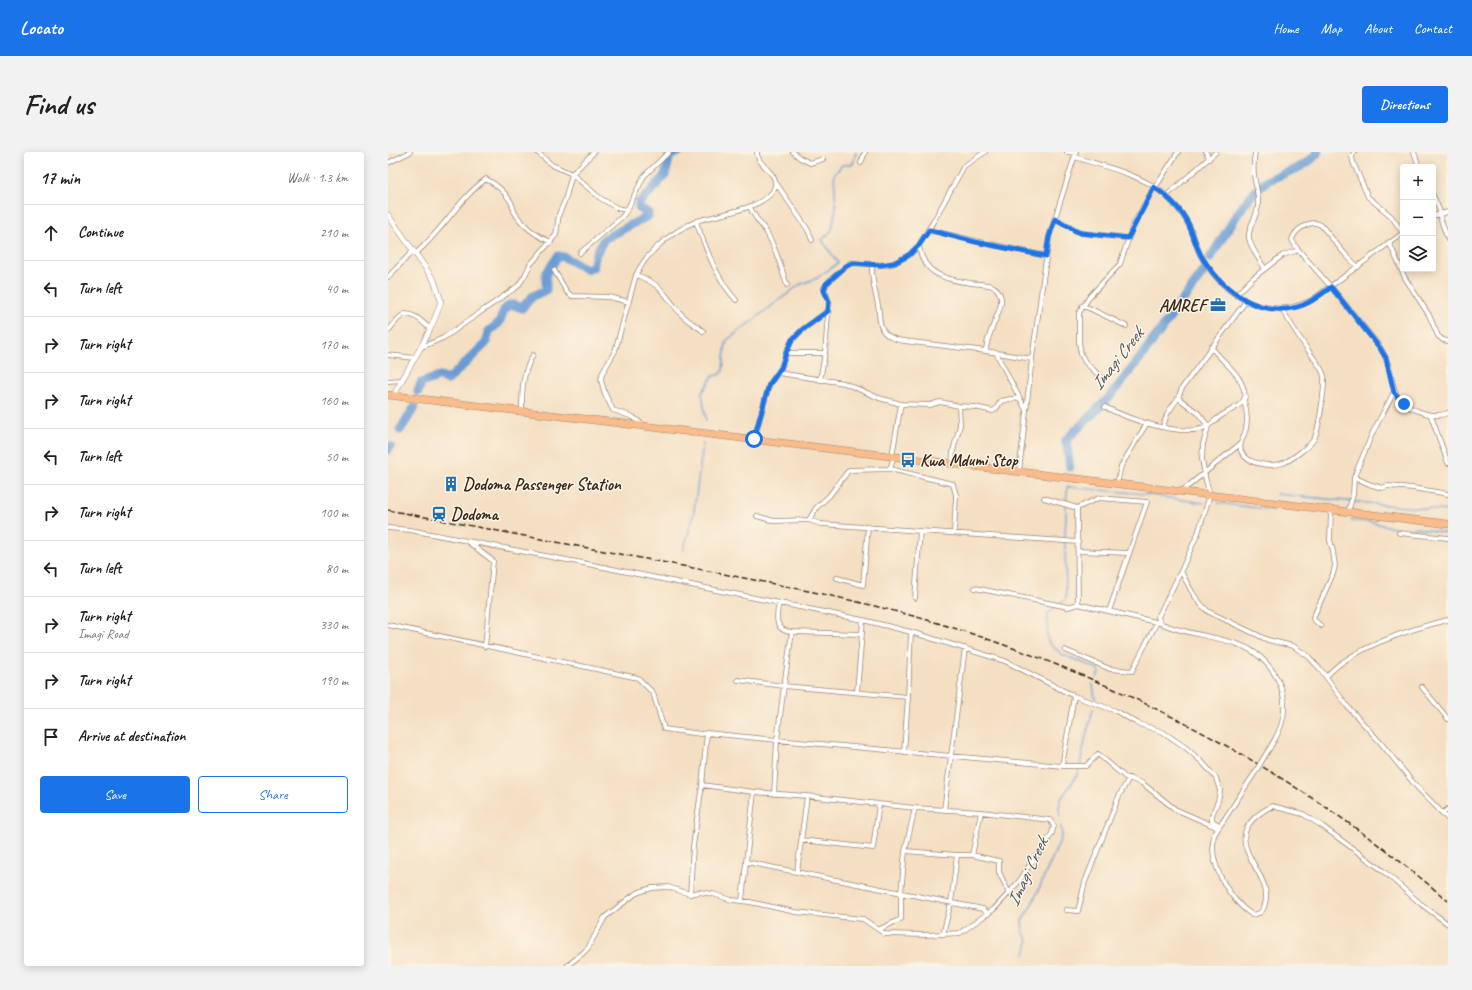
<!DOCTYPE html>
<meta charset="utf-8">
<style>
:root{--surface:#fff;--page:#f2f2f2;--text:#202124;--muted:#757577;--line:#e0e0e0;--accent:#1a73e8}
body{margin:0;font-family:Caveat,sans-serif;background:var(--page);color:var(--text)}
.controls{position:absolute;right:12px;top:12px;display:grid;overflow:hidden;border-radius:4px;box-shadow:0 2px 10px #0003}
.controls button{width:36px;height:36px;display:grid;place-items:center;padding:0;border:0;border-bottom:1px solid var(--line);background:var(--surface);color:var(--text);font:20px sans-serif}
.stop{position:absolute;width:12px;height:12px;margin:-9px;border:3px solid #1a73e8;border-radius:50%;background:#fff}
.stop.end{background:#1a73e8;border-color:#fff;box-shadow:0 1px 4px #0008}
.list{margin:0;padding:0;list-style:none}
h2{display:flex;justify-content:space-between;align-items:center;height:52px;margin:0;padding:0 16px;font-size:17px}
h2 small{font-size:13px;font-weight:400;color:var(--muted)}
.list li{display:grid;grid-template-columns:26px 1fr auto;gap:12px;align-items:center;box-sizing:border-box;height:56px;padding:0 16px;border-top:1px solid var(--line)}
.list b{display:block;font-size:15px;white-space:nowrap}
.list p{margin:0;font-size:13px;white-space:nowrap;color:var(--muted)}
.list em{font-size:13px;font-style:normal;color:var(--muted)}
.actions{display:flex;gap:8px;padding:12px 16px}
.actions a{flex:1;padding:9px 0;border:1px solid var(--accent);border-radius:4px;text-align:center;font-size:14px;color:var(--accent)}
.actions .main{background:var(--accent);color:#fff}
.icon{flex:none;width:22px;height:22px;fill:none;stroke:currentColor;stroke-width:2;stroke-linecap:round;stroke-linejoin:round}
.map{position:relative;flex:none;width:1060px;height:814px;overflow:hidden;border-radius:4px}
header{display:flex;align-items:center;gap:24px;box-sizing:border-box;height:56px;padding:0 20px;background:var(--accent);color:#fff}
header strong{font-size:19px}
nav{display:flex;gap:22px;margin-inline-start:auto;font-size:14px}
.intro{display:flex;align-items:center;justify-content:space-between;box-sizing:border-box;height:96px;padding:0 24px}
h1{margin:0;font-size:28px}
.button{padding:10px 18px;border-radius:4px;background:var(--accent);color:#fff;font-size:14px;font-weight:700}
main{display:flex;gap:24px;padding:0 24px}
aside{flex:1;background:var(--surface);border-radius:4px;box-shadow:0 2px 10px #0003}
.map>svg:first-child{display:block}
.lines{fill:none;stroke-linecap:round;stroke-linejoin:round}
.stream{stroke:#699cd4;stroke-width:1.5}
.river{stroke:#699cd4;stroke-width:9}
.minor-casing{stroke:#988470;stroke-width:5.5}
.tertiary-casing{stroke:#988470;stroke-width:6}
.trunk-casing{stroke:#988470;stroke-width:8}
.minor{stroke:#fff;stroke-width:4}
.tertiary{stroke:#fff;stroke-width:5}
.trunk{stroke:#fabc8b;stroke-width:7}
.rail{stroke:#3b2a1e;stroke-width:1.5;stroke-dasharray:6 3;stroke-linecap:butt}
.minor-bridge-casing{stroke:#988470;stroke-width:5.5;stroke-linecap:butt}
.minor-bridge{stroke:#fff;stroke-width:4}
.route{stroke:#1a73e8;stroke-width:5}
.labels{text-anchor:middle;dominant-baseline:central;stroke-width:3;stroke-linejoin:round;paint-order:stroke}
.poi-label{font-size:17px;font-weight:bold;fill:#3b2a1e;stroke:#fcf5e5;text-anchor:start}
.water-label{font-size:18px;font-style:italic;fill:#4d5867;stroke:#fcf5e5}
</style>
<header>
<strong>Locato</strong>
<nav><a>Home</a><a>Map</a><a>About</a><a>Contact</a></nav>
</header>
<div class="intro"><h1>Find us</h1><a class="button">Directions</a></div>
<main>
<aside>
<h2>17 min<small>Walk · 1.3 km</small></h2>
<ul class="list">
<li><svg class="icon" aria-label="ahead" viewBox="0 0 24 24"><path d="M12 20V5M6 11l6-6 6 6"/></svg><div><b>Continue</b></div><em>210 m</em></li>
<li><svg class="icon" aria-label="left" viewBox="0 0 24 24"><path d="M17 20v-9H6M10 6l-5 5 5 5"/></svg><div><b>Turn left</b></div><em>40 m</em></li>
<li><svg class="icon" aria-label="right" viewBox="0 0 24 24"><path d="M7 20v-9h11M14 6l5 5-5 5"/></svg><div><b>Turn right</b></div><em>170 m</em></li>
<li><svg class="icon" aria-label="right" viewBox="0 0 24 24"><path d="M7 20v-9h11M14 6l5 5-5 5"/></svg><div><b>Turn right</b></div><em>160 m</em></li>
<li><svg class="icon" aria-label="left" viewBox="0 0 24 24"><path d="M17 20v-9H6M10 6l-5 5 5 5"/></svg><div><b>Turn left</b></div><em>50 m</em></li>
<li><svg class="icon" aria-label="right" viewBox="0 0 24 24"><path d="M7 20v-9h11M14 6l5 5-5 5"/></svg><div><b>Turn right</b></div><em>100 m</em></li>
<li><svg class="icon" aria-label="left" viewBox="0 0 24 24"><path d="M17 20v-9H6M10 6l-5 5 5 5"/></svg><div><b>Turn left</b></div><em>80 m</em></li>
<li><svg class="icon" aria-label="right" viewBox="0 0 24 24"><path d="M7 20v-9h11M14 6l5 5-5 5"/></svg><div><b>Turn right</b><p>Imagi Road</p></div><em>330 m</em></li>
<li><svg class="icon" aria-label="right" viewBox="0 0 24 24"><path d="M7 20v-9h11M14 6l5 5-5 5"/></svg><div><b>Turn right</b></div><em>190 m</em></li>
<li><svg class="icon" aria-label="arrive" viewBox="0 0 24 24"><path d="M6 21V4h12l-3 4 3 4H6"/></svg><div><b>Arrive at destination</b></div></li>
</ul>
<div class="actions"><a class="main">Save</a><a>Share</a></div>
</aside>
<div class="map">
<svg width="1060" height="814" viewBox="0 0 1060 814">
<rect width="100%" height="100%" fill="#fcf5e5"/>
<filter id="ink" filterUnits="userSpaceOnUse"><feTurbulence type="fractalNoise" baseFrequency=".025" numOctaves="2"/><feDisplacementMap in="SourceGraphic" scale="8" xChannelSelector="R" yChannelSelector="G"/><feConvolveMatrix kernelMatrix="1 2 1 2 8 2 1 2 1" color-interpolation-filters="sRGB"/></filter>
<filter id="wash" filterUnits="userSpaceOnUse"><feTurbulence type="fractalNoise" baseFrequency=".012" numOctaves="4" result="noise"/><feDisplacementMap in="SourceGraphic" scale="16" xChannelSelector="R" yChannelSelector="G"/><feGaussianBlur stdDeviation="0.9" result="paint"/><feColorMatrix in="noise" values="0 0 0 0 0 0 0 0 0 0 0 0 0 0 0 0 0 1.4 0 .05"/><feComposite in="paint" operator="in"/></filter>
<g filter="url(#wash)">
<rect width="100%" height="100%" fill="#f4dfc2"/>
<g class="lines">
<path class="stream" d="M318,268l-4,-27 11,-17 8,-2 2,-4 3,-29 73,-56 18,-7 21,-15 -16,-23 10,-10 4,-23 -2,-32 8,-10 11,-1 3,-12
M888,342l172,17
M830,351l56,7
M963,369l21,1 29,8 15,-2 29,5
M295,399l10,-33 10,-74
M672,452l6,-5 -1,-61 2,-51 68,6 69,10
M669,454l-9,7 -1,23 2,7 14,12 33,13 4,4 -3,5
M705,532l2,15
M672,663l-1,-7 2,-9 17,-25 8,-38 7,-27
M637,802l3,-13 -5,-10 -1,-10 11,-19 29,-66 -1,-10"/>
<path class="river" d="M822,106c15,-22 35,-63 57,-77 18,-10 38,-11 51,-29
M30,240l3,-9 20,-7 7,4 38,-37 3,-12 10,-8 5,-13 5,-5h5l8,3 11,-12 13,-6v-16l12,-18 6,1 22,12 7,-2 3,-13 8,-15 44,-23v-3l-9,-5v-5l13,-13 13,-15 5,-19 9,-4
M12,278l14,-22
M0,298l2,-4
M682,315l-4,-27 42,-41 33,-42 63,-86"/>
</g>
</g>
<g filter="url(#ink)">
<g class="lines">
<defs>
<path id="minor" d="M149,0l15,13 20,9 28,24 17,10 10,2
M405,0l7,6 10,5 13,-4
M679,0l9,1
M818,0l3,7
M867,0c-1,7 -2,15 -1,22 1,11 5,20 4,31 0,11 -11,23 -9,33 2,10 10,21 16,31
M966,0l-2,5 1,5 15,35 23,19 12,17
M1026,0l5,15
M687,5c27,9 68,18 89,37 11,11 21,21 27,36 4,9 6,20 11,28 25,40 65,64 110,42l91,-67
M0,11l22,-11
M473,11l4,-11
M388,31l32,47 4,10
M767,36l23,-36
M1045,43l8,19
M778,44l50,-44
M362,55c4,11 13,18 18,28 9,16 13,33 19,50
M1051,62l9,26
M1045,64l15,-4
M667,67c10,3 16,11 26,14l47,5
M308,70c11,28 20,56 40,78
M541,78l47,11 70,15
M1001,90l16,36 24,37 9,21 5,4 5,1
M531,93c3,29 27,35 52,38 6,1 15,1 21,3 5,2 8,7 9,12 2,13 -15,35 -15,53
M192,101l42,-36 5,-7 17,-34 25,-24
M27,102c26,-22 44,-55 71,-75 10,5 19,13 25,23 2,3 2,8 4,11 8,13 22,23 36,29
M484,112c-1,14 3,27 6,41 2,9 0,20 6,27 5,6 12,8 20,9l82,10 46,8
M970,115l-13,-13 -24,-29c-10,-6 -26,4 -29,15l4,7 35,40 49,60c4,7 7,13 9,20 6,23 3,34 29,44 11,4 19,6 30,2
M166,118l13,22 5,4 37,1 20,5
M248,123c28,10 29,22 47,41 6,6 14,10 20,15
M0,125l25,-26
M848,143l17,-17 30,-23 16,-5
M694,154l7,2 37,18
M0,179l10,-12 6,-5c12,0 17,7 26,15
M34,195l21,-9 12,-8 63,-44 6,-9 6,-12 26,-30 3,-21 6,-14 7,-26 22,-22
M398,201h39
M608,201l30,57
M0,203l27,3
M390,221l66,10 35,15 22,6 29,1 10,-3 19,4 16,1 18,4 3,-2 5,-8 9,-2 10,-1
M432,228l5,-27 4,-51 -5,-14 6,-8 20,-17 37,2 7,-2 15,-8 10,-10 14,-23 31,-56 21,-14
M716,228l-19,-18 -4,-8 -2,-12v-29l11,-17 30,-32 13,-39 21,-38
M0,229l14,-1
M790,246l20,15 10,13 -1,5 -4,13 -1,15 4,22 4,14 -12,38 -17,38 -23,46 2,6c24,11 50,12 74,20 31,9 56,41 49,75 -3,15 -12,28 -20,41
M856,249c3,9 4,17 2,27 -1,8 -9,17 -4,25 7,12 30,14 41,10 7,-2 28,-18 31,-24 5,-8 11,-53 10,-63 -2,-9 -11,-18 -16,-26 -9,-13 -18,-27 -26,-41
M717,255c23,12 77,31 101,20 6,-3 12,-10 18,-13 8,-5 18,-8 21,-17 -1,-22 -21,-33 -34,-50
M134,259c0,-21 0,-37 11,-56
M1043,264l17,47
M255,273l-10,-8 -20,-7 -8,-16 -4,-14 1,-6 13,-23 21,-76c11,-24 37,-44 61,-54 18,-6 73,-13 78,-35 3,-14 -19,-21 -18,-34
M775,275l4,-13 11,-16 4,-10 64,-87
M366,287l15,-54 12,-17 5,-15 6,-13 10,-10 26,-19
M504,304l9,-52
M564,312l1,-13 7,-26 -1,-19
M502,317l4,-13
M631,320l13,-113 17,-122 27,-85
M966,325l15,7 13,4 6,-2 25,2 35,6
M729,332l4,-18 26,-43
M794,339l58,-47
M656,346l33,10 22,-10 48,4 -38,109
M689,356l1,96
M960,360l5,-17 1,-18 19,-45 21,-40
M369,364l17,5 35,-1
M0,376l22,2 183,35 270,55 48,12 94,29 69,35 42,15 23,13 24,8 22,15 18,16 13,15 4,13 -2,10 -6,14v6l8,4
M566,381l2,-38 -3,-11 -63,-15 -41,1 -20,26 -13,12 -7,12 12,4 257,18
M1011,381l49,5
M80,390l25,19 -8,86
M690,399l51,2
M793,419c7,14 15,31 28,41l59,28 25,6 15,10 13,14 27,37 32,35 36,44 32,33
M449,426l26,7 5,-58
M587,436l93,19 10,-3 82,19
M527,446l5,-67
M391,451c-3,13 -5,28 13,29
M0,473l250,53 15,15 11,36 37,5 6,-1 70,7 -3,54
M933,474l-7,-6 -1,-2 20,-44 2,-8 -2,-14 -3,-12 1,-30
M523,480l-3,65 -124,-11 -7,54 285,26h24l12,-12 27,23 17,6 33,26 43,19
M677,498l45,19 22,2 25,-49
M938,525c23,-28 87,-49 122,-57
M350,528l46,6 8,-54 69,2
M1034,535l26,32
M469,540l6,-72
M516,600l4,-55
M674,614l12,-70
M868,619l-42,64c-6,29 15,64 38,80 6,-1 10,-2 12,-8 15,-36 -57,-67 8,-101l31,8 19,12 60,44 39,34 27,20
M314,633l5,-52
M556,658l21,-162
M1055,661l5,-4
M413,688l72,8 6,-44
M517,699l52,4 -6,48 -8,31
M569,703h15l9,-43
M584,703l27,6v11l10,21
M409,720l10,-76
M302,742l3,-48 9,-61 52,7
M354,749l4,-39
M678,758l12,1 7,-29 34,-86 10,-18
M492,777l21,-10v-26l4,-42 10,-43
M179,814l16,-13 5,-5 17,-31 30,-23 7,-3 10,-3 16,-1 22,7 9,-2 14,2 19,6 18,2 45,10 68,7 22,15 41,1 34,-2 34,-24 15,-16 11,-13 11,-17 12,-14 9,-16 2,-7 -4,-6 -69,-8 -66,-4 -108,-12 -53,-4 -8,70 237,47 5,5"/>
<path id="tertiary" d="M0,63l46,65 7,21c-10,34 -31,63 -47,94"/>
<path id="trunk" d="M0,243l1060,129"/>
</defs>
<use href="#minor" class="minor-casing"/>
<use href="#tertiary" class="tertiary-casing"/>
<use href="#trunk" class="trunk-casing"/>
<use href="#minor" class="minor"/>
<use href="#tertiary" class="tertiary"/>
<use href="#trunk" class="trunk"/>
<path class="rail" d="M0,358c100,19 200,38 300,57 91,18 181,34 269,62 179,57 349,149 491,272"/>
<defs>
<path id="minor-bridge" d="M868,619l7,-12"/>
</defs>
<use href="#minor-bridge" class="minor-bridge-casing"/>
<use href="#minor-bridge" class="minor-bridge"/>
</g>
</g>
<g class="lines" filter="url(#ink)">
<path class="route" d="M366,287l15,-54 12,-17 5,-15 6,-13 10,-10 26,-19 1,-9 -5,-12 2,-6 19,-17 5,-3 4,-1 27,2 13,-2 15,-8 10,-10 10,-15 47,12 70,14 3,-19 6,-18c10,4 16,11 26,14l47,5 26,-51c16,11 30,25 37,43 4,10 6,20 12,29 21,33 59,61 100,46 10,-4 19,-11 28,-18l49,61 6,10 8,34 10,12"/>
</g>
<defs>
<symbol id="office-bare" viewBox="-9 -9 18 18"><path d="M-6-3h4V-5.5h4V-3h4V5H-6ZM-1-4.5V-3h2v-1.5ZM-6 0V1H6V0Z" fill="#1f6fb2" stroke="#fcf5e5" stroke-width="2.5" paint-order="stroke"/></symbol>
<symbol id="bus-bare" viewBox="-9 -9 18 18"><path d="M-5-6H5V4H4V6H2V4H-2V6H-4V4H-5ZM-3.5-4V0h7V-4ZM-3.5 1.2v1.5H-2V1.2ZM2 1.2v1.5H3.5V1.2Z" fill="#1f6fb2" stroke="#fcf5e5" stroke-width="2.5" paint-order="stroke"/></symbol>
<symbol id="building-bare" viewBox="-9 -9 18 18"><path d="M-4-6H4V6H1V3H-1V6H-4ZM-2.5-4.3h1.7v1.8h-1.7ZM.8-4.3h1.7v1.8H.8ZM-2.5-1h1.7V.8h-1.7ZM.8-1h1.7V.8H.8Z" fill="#1f6fb2" stroke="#fcf5e5" stroke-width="2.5" paint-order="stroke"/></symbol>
<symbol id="station-bare" viewBox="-9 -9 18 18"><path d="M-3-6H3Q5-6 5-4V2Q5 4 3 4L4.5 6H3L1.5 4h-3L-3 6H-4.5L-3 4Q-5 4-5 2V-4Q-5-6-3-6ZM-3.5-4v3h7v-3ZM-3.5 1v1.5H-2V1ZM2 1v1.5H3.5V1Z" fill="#1f6fb2" stroke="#fcf5e5" stroke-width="2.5" paint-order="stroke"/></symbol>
</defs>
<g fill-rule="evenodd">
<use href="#office-bare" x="819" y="142" width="22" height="22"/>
<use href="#bus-bare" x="509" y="297" width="22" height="22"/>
<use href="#building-bare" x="52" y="321" width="22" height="22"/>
<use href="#station-bare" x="40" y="351" width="22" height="22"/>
</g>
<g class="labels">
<g class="poi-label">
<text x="818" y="153" text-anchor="end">AMREF</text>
<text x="532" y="308">Kwa Mdumi Stop</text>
<text x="75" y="332">Dodoma Passenger Station</text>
<text x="63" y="362">Dodoma</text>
</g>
<g class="water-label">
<text transform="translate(729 207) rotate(-52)">Imagi Creek</text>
<text transform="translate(639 720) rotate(-65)">Imagi Creek</text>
</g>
</g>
</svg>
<div class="controls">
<button>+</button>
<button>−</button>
<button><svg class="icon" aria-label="layers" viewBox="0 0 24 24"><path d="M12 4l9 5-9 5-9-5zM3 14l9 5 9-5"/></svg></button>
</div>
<div class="stop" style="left:366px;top:287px"></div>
<div class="stop end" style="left:1016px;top:252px"></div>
</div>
</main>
